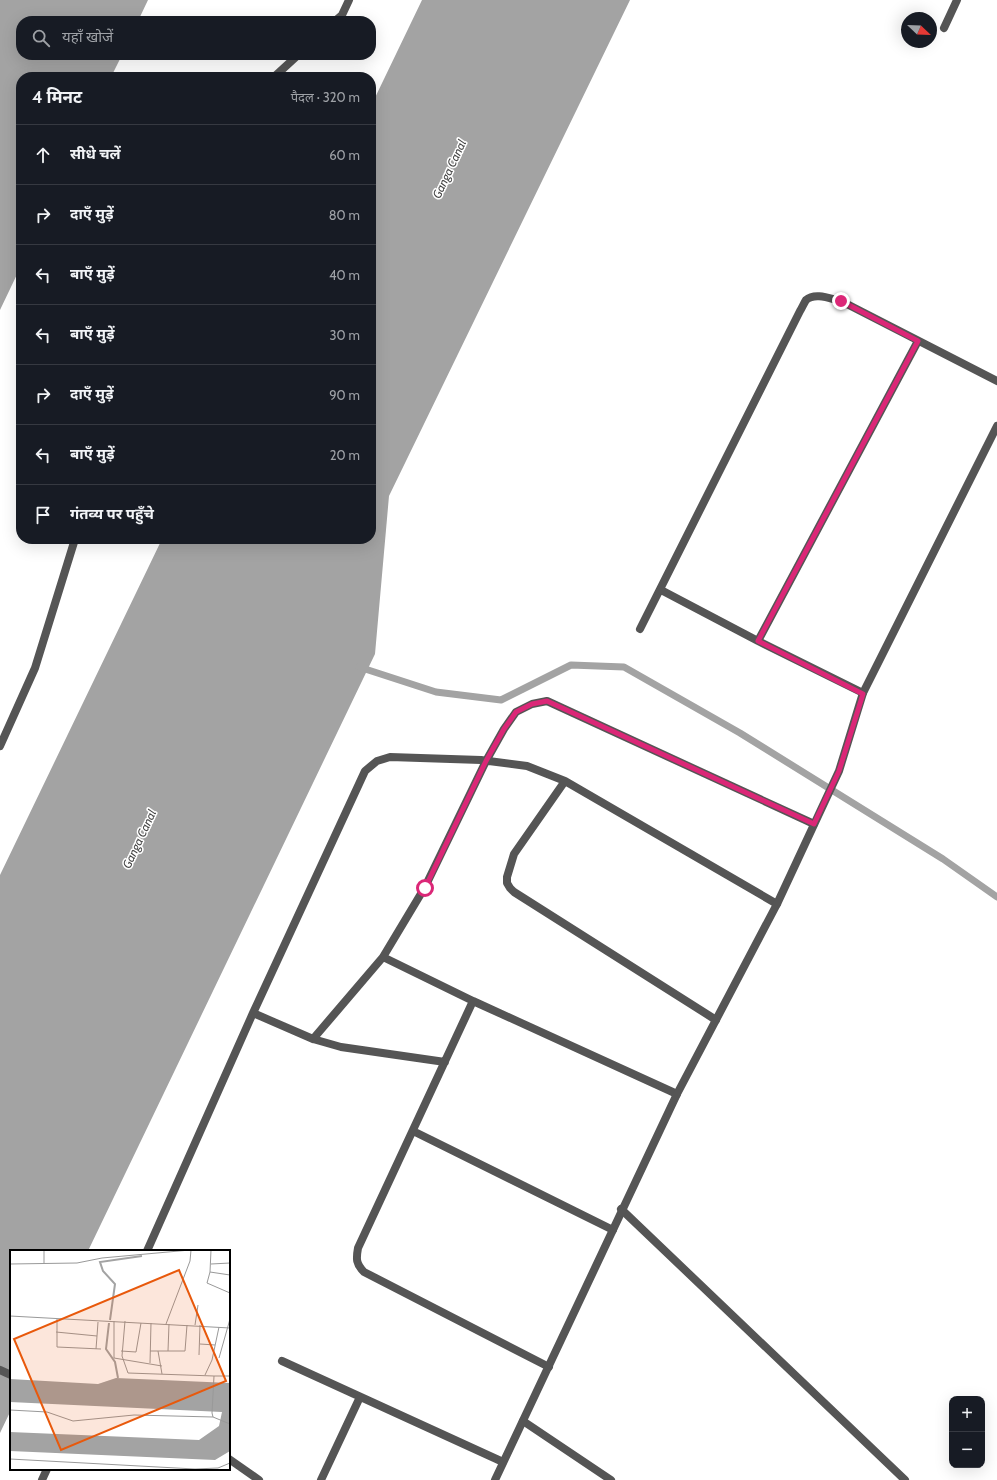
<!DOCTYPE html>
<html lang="hi">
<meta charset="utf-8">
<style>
:root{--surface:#171b24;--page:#20242c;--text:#f1f3f6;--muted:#9ea1a6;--line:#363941}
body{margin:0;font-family:Cabin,"Noto Sans Devanagari",sans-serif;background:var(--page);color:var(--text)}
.controls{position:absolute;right:12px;bottom:12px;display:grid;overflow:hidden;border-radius:8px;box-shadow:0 4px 16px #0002}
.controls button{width:36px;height:36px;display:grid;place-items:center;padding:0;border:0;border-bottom:1px solid var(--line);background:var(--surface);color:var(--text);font:20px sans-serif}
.compass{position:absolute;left:901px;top:12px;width:36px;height:36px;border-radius:50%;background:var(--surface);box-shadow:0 4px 16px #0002;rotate:113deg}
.stop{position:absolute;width:12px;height:12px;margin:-9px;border:3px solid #db2777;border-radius:50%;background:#fff}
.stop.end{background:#db2777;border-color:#fff;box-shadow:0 1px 4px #0008}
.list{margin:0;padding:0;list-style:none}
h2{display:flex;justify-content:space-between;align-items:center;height:52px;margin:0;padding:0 16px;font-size:17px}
h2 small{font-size:13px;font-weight:400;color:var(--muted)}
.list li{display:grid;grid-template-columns:26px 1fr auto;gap:12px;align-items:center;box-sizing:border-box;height:60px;padding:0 16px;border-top:1px solid var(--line)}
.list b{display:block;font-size:15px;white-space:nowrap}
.list em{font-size:13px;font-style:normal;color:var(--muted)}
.icon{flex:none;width:22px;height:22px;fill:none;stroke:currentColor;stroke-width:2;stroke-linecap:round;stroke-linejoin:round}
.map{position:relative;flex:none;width:997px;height:1480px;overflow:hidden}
.search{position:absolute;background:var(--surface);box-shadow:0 4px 16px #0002;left:16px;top:16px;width:360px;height:44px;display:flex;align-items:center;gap:10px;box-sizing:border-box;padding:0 14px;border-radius:16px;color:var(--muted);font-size:15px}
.panel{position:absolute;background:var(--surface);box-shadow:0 4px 16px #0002;left:16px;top:72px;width:360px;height:472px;border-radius:16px}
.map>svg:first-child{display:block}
.water{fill:#a3a3a3}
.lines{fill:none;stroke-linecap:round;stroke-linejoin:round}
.stream{stroke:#a3a3a3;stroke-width:7}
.service{stroke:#555;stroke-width:8}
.minor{stroke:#555;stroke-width:8}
.tertiary{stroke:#555;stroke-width:8}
.route{stroke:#db2777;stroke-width:5}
.labels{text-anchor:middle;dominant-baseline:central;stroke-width:3;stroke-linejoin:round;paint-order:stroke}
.water-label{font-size:12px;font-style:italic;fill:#444;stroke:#fff}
.inset-river{fill:none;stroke:#a3a3a3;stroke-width:2}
.inset-road{fill:none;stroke:#999;stroke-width:1}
.view{fill:#e8590c;fill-opacity:0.15;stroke:#e8590c;stroke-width:2}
.inset-edge{fill:none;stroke:#000;stroke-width:2}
</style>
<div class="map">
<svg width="997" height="1480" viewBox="0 0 997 1480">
<rect width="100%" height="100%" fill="#fff"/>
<path class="water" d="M0,0h148l-10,21h-117v34h101l-11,22h-90v189l-21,44z
M422,0h208l-241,496 -14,158 -287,597h-77v159l-11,23v-558l162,-336h209v-433z"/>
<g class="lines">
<path class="stream" d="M359,667l77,25 65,8 70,-35 53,2 116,66 203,126 54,38"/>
<path class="service" d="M944,28l13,-28"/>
<path class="minor" d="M335,21l7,-6 7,-15
M274,77l24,-22
M661,590l97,51 160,-300
M640,629l160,-318c2,-3 4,-8 6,-11 9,-8 25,-1 35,1l156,80
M758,641l105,52
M0,746l35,-78 40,-129
M565,781l-51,73 -7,23v6l3,5 4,4 202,128
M383,957l90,44 204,93
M473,1001l-115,247c-2,11 -2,16 6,24l185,95
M253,1013l60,26 28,8 104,15
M313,1039l70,-82 42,-70 61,-126 18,-32 12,-17 16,-8 15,-3 267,123
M413,1131l200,99
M621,1209l284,271
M147,1251l106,-238 112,-242 12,-10 13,-4 91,3 46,6 38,15 212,123
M282,1361l221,101
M0,1370l11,5
M523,1421l88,59
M229,1459l30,21
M42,1480l5,-11
M321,1480l39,-83"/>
<path class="tertiary" d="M495,1480l182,-386 100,-190 62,-133 24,-78 134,-267"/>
</g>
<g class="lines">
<path class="route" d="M425,888l61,-127 18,-32 12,-17 16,-8 15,-3 267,123 25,-53 24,-77 -105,-53 160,-300 -77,-40"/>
</g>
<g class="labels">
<g class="water-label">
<text transform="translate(449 169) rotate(-65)">Ganga Canal</text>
<text transform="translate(139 839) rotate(-65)">Ganga Canal</text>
</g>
</g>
<g transform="translate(10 1250)">
<rect width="220" height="220" fill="#fff"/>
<path d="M106,128l114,5v68l-15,9 -205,-9v-19l189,8 20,-14 3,-14 -212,-10v-23l88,5z" fill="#a3a3a3"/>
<path class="inset-river" d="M100,70l5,-36 -12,-13 -3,-9 42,-6M99,73l-3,26 9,13 3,16"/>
<path class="inset-road" d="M201,0l-1,22 -3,11 23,10M0,14l67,-1 25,-5 88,-8M34,14v-14M201,14l19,-1M200,22l20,3M0,66l220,12M47,69v28l44,2M104,71v37l48,8M115,71l-3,35 6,17 86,3M156,74l24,-63 1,-11M185,75l3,-20M46,82l41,4 -1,13M87,86l1,-14M190,94l15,1M111,101l15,1 5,-29M140,101h35l2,-26M148,101l4,23M158,101l1,-27M189,105l1,-30M209,108l11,-39M140,113l1,-40M195,125l7,-15 7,-33M220,126h-16l-2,37 1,4 17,7M0,160l37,2 26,9 61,-6 79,2M0,209l185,10 23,-1 12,-5"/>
<path class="view" d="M169,20l47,111 -165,69 -47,-111z"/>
<rect width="220" height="220" class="inset-edge"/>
</g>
</svg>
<div class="controls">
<button>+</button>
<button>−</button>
</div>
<svg class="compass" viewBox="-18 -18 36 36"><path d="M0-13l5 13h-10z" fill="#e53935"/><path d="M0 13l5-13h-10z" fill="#9ea1a6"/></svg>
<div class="stop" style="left:425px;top:888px"></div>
<div class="stop end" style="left:841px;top:301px"></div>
<div class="search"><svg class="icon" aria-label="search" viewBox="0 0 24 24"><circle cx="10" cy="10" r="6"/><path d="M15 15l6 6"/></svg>यहाँ खोजें</div>
<section class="panel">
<h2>4 मिनट<small>पैदल · 320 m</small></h2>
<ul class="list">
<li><svg class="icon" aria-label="ahead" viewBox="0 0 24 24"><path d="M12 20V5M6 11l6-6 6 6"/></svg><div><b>सीधे चलें</b></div><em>60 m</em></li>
<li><svg class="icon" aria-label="right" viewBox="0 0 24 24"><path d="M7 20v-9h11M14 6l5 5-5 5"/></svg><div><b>दाएँ मुड़ें</b></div><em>80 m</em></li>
<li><svg class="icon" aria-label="left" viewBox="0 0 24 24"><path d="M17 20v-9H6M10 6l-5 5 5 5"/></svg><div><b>बाएँ मुड़ें</b></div><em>40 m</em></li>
<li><svg class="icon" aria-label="left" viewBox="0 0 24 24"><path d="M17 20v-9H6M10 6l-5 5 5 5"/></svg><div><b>बाएँ मुड़ें</b></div><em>30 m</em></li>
<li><svg class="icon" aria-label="right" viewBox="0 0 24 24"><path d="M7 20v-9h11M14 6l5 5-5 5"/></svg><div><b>दाएँ मुड़ें</b></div><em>90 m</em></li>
<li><svg class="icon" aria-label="left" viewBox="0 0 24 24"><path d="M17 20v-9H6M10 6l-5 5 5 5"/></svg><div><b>बाएँ मुड़ें</b></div><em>20 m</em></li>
<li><svg class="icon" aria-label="arrive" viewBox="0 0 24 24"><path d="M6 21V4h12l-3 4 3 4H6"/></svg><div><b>गंतव्य पर पहुँचे</b></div></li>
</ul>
</section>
</div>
